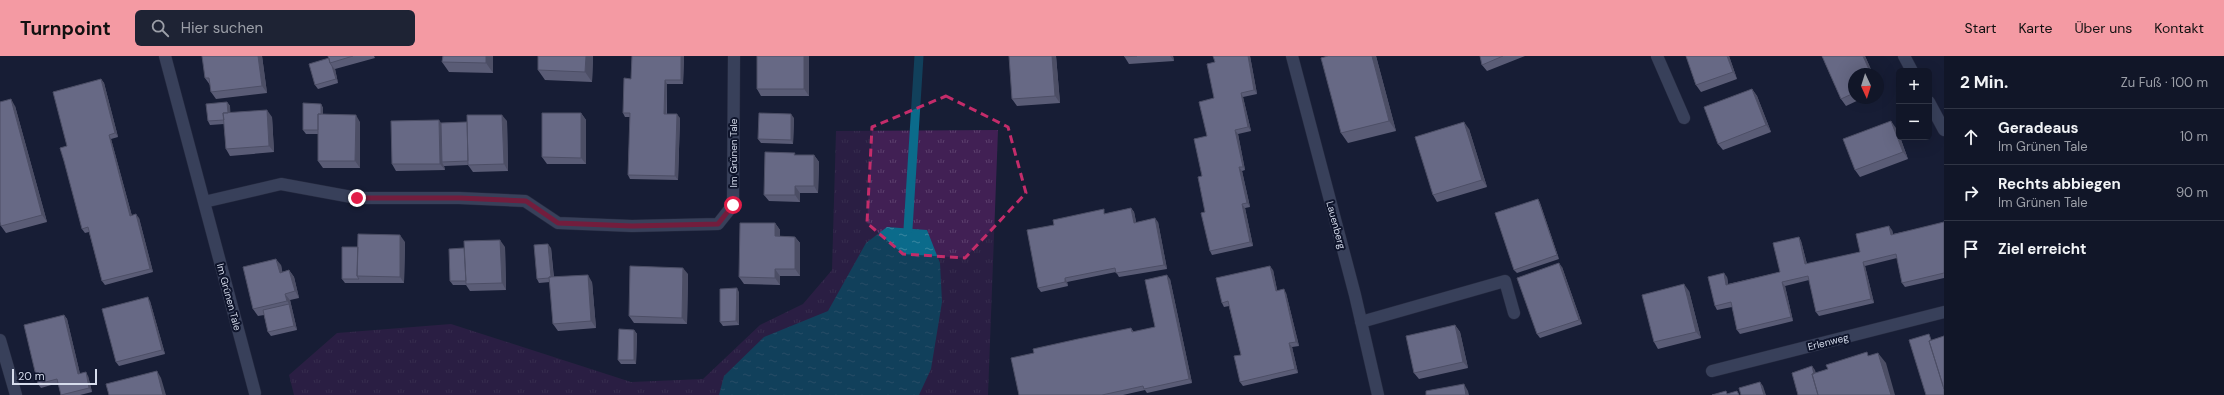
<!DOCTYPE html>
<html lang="de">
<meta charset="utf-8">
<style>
:root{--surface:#111628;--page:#1e2334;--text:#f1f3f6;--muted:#9c9fa8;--line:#303545;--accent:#f49aa3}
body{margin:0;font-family:"DM Sans",sans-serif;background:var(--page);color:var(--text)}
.controls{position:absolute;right:12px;top:12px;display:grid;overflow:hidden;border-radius:6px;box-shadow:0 4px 16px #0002}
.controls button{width:36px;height:36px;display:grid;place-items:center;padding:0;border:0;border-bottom:1px solid var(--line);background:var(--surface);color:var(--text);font:20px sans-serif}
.compass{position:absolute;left:1848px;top:12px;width:36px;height:36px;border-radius:50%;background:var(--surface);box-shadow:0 4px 16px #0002;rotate:176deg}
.scale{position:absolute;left:12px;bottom:10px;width:85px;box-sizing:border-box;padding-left:4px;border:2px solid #d6dcec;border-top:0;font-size:11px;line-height:14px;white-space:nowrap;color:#d6dcec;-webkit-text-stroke:3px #0e142b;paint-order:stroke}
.stop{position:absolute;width:12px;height:12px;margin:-9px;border:3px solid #e11d48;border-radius:50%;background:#fff}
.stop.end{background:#e11d48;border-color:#fff;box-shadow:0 1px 4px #0008}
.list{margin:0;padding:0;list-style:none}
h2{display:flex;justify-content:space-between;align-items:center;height:52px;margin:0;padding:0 16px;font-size:17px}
h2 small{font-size:13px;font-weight:400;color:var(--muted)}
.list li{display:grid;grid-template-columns:26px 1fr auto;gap:12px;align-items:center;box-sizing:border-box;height:56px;padding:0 16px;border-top:1px solid var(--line)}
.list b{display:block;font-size:15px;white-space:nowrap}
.list p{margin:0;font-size:13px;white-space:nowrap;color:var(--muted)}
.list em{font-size:13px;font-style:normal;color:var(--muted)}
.icon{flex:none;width:22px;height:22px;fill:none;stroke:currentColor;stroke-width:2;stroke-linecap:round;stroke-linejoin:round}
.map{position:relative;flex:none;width:1944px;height:339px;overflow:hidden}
header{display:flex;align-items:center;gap:24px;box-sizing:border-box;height:56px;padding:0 20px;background:var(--accent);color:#111}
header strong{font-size:19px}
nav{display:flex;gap:22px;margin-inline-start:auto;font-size:14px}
.search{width:280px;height:36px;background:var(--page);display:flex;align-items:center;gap:10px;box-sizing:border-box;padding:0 14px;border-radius:6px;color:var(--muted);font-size:15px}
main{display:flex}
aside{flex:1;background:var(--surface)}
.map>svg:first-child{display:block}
.park{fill:url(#park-tufts)}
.water{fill:url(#water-ripples)}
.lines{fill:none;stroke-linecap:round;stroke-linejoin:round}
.stream{stroke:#0b6b8b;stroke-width:9}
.minor-casing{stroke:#363a4e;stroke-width:13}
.minor{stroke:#616b88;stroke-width:12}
.wall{fill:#aca9c6}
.shaded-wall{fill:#8c8aa1}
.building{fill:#c8c5e6;stroke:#8c8aa1}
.route{stroke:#e11d48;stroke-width:5}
.marked{fill:none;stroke:#c42c6a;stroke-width:3;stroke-dasharray:8 5;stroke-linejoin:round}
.labels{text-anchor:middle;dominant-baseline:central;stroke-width:4;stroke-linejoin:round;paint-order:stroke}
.street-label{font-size:10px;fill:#d6dcec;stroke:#0e142b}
</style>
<header>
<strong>Turnpoint</strong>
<div class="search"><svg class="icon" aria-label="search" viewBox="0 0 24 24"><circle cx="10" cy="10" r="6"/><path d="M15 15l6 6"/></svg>Hier suchen</div>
<nav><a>Start</a><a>Karte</a><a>Über uns</a><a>Kontakt</a></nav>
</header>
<main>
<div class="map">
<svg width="1944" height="339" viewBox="0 0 1944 339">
<defs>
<pattern id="park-tufts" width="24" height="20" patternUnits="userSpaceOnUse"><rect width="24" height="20" fill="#412054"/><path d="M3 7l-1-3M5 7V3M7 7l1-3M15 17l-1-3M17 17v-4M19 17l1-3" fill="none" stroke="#5c406d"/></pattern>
<pattern id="water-ripples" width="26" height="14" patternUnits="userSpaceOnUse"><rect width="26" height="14" fill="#0b6b8b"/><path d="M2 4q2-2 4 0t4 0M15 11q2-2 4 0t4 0" fill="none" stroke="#3986a1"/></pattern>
</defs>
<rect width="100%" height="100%" fill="#171e35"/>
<path class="park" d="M998,74l-10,265h-694l-5,-20 48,-42 114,-9 180,58 72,-3 57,-54 43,-21 29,-34 4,-139z"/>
<path class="water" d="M887,171l40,3 13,33 2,39 -11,67 -12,26h-200l5,-19 40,-39 64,-26 38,-68z"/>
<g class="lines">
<path class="stream" d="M908,173l11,-173"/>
<defs>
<path id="minor" d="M165,0l39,146 77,-18 76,14h102l66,3 33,22 74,3 86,-2 15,-19 1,-149
M1292,0l63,239 23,100
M1657,0l27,62
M1904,0l8,15
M1929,46l15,28
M204,146l51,191
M1361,266l144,-41 9,32
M0,284l16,55
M1712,315l232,-59"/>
</defs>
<use href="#minor" class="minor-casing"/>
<use href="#minor" class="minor"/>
</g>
<path class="wall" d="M262,0l5,37 -51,6 -5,-7 -1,-7 -5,-7z
M328,0h46l1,2 -40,11 3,14 -20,6 -3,-4 14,-27z
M443,0h50v17l-44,-1 -7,-10z
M538,0h55l-1,26 -47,-2 -7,-10z
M632,0h52l-1,28h-16v30l13,4 -2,62 -48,-1 -2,-4 2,-58h-5l-2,-4 8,-34z
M809,0v40h-48l-4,-7z
M1056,0l4,47 -43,3 -5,-7z
M1124,0h49l1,5 -45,3z
M1250,0l7,38 -14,3 8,34 -13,3 7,36 -3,1 8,36 -5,1 8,38 -41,9 -2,-4 -5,-39 -3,-36 5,-40 7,-38z
M1376,0l20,75 -48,12 -7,-10z
M1480,0h45l-38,15 -5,-6z
M1686,0h43l8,23 -36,13 -5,-7z
M1822,0h43l8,18h-19v24h9l-17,8 -5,-7z
M101,23l3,4 14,54 -7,2 21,77 7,2 14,54 -48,13 -3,-4 -13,-49 -4,1 -3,-4z
M1752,33l5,7 14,36 -48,18 -5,-6z
M227,46l3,4v7l42,4 2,35 -44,4 -4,-7 -2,-25 -14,1 -2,-4z
M321,48l2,4v6l37,8v46h-37l-5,-7v-27h-12l-3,-4z
M15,50l32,116 -41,11 -5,-7z
M581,57l5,7v44h-39l-5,-7z
M794,62l-1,26 -32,-1 -3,-4z
M507,65l1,50 -35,1 -5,-7 -24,1 1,4 -49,1 -4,-7 49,-41z
M1896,72l3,9h1l8,22 -48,18 -5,-7z
M1469,73l18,58 -50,15 -4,-7z
M796,99h18l5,7 -1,31h-18v9l-31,-1 -5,-6z
M1538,143l2,4 19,56 -42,14 -3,-3z
M1131,152l3,4 2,10h22l9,47 -48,8 -3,-5 -49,10 1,4 -27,6 -3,-4 16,-63z
M775,167l5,7v6l15,1 5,6v33h-20v9l-36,-1 -5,-7z
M1944,167v55l-39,9 -3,-4 -5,-25 -32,8 9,37 -55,13 -3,-4 -7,-32 -24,6 8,35 -53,13 -3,-4 -5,-23 -15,3 -2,-4 12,-29 1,7 52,-12 19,-35 2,4 6,23 53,-12 32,-22 1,4z
M405,186l-1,41h-59l-3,-4z
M505,191l1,43 -36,1 -4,-6h-13l-3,-4z
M551,192l3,29 38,5 4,46 -38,3 -5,-7 -3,-42 -11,1 -2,-4z
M281,209l1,7 7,-2 5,7 5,21 -9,2 7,30 -26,6 -3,-4 -4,-17 -6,1 -5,-7z
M1562,211l20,57 -42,14 -3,-4z
M1273,214l4,20 9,3 13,53 -7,1 6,26 -55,13 -3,-4 1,-27 -12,-49 -5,1 -2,-4z
M688,218l-1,50 -53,-1 -5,-7z
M1170,223l22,104 -45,10 -2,-3 -22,5h-104l15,-42 97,-25 3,4 21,-5z
M1689,235l12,47 -43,11 -4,-7z
M739,236v33l-16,1 -3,-4z
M150,245l15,53 -46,12 -3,-4z
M64,259l3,4 13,55 8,2 4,16 -12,3h-19l-3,-12 -17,5 -3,-4z
M1455,269l5,7 8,36 -49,11 -5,-6z
M634,274l3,4 -1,30h-15l-3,-4z"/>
<path class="shaded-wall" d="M258,0h4l5,37 -5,-7z
M486,0h7v17l-7,-10z
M586,0h7l-1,26 -7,-10z
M681,0h3l-1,28 -2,-4z
M804,0h5v40l-5,-7z
M1052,0h4l4,47 -5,-7z
M1170,0h3l1,5z
M1248,0h2l7,38 -3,-4z
M1372,0h4l20,75 -7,-10z
M1727,0h2l8,23 -4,-7z
M1863,0h2l8,18h-2z
M332,10l3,3 3,14 -2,-4z
M101,23l3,4 14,54 -3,-4z
M665,24l2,4 -1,34 -2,-4z
M1752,33l5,7 14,36 -5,-7z
M1241,37l2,4 8,34 -3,-4z
M11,43l4,7 32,116 -5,-7z
M227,46l3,4 1,14 -3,-4z
M321,48l2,4v26l-3,-4z
M267,54l5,7 2,35 -5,-6z
M581,57l5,7v44l-5,-6z
M677,58l3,4 -2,62 -3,-4z
M791,58l3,4 -1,26 -2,-4z
M356,59l4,7v46l-5,-7z
M502,59l5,6 1,50 -4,-7z
M439,64l5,7 -2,35 2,4 1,4 -5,-6z
M1891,65l5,7 3,9h1l8,22 -5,-7z
M1464,66l5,7 18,58 -5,-7z
M1235,74l3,4 7,36 -2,-3z
M109,79l2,4 22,81 -3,-4z
M814,99l5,7 -1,31 -4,-7z
M1239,111l3,4 8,36 -3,-4z
M795,130l5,7v9l-5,-7z
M1538,143l2,4 19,56 -2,-4z
M1242,148l3,4 8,38 -3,-4z
M1131,152l3,4 3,14 -3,-3z
M136,158l3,4 14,54 -3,-3z
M1155,162l3,4 9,47 -3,-4z
M775,167l5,7v13l-5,-7z
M1889,170l3,4 2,9 -3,-4z
M400,179l5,7 -1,41 -4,-6z
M795,181l5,6v33l-5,-7z
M1799,181l2,4 7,27 -3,-4z
M500,184l5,7 1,43 -4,-7z
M548,188l3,4 3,34 -3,-4z
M276,203l5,6 3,15 -4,-7z
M1863,206l2,4 9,37 -3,-4z
M1559,207l3,4 20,57 -3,-4z
M1270,210l3,4 5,24 -2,-3z
M683,212l5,6 -1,50 -5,-6z
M775,213l5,7v9l-5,-7z
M289,214l5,7 5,21 -4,-7z
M1724,217l3,4 2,12 -3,-4z
M588,219l4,7 4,46 -5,-7z
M1167,219l3,4 22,104 -3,-4z
M1065,222l2,4 1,4 -3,-4z
M1782,226l3,4 8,35 -2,-4z
M1684,228l5,7 12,47 -5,-6z
M737,232l2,4v33l-3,-4z
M1284,233l2,4 13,53 -3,-4z
M285,238l5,6 7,30 -3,-4 -5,-22 -2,-3z
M148,241l2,4 15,53 -3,-4z
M64,259l3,4 14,59 -3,-4z
M1455,269l5,7 8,36 -5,-6z
M634,274l3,4 -1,30 -2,-4z
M1289,287l3,4 6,26 -3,-4z
M1878,297l8,10 9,32h-4z
M1812,310l3,4 7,25h-1z
M157,315l4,7 5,17h-3z
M86,316l2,4 4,16 -3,-4z
M1760,326l3,4 3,9h-2z
M1464,328l4,7 1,4h-3z"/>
<path class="building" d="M202,0h56l4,30 -51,6 -2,-14h-4z
M328,0h25l-23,7z
M443,0h43v7l-44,-1z
M538,0h48l-1,16 -47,-2z
M632,0h49v24h-16l-1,34h13l-2,62 -47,-1 2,-62h-7l1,-35 7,1z
M757,0h47v33h-47z
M1009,0h43l3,40 -43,3z
M1124,0h13l-12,1z
M1213,0h35l6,34 -13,3 7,34 -13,3 8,37h-4l8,36 -5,1 8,38 -40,9 -9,-38 4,-1 -7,-35 4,-1 -8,-37 13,-3 -8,-34 15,-4 -7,-34 8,-2z
M1328,0h44l17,65 -48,12 -20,-75z
M1480,0h23l-21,9z
M1686,0h41l6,16 -37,13z
M1822,0h41l8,18h-17v19l-13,6z
M329,2l1,5 2,3 4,13 -21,6 -6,-21z
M101,23l14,54 -6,2 21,81 6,-2 14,55 -48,12 -14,-54 -6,2 -18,-68 -4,-13 7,-2 -14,-54z
M1752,33l14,36 -48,19 -14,-37z
M11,43l31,116 -41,11 -1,-4v-120z
M227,46l1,11h-5l1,7 -16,1 -2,-17z
M303,47l18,1v10h-3v16h-15z
M267,54l2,36 -43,3 -3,-36z
M542,57h39v45l-39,-1z
M759,57l32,1v26l-33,-1z
M318,58l38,1 -1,46h-37z
M467,59h35l2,49 -36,1z
M439,64l1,44h-48l-1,-43z
M1891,65l12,31 -48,18 -12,-31z
M467,66l1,39 -26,1 -1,-39z
M1464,66l18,58 -49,15 -18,-58z
M765,96l30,1 -1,2h20v31h-19v9h-31z
M1538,143l19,56 -43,15 -19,-57z
M1131,152l3,15 21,-5 9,47 -48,8 -1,-5 -50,10v4l-27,6 -11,-58 27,-5 -1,-5 51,-11v5z
M1944,166v51l-42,10 -6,-29 -33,8 8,37 -55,13 -8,-36 -26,6 9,35 -54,13 -6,-28 -16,4 -7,-29 16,-4 2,12 54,-13 -7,-29 26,-6 6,27 55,-12 -4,-18 33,-8 2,9z
M740,167h35v13l20,1v32h-20v9l-36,-1z
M358,178l42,1v42l-43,-1z
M500,184l2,43 -36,1 -2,-43z
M548,188l3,33h-2v1l-12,1 -3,-34z
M342,191h16l-1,29 2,3h-17z
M464,192l2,33h-16l-1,-32z
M276,203l4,14 9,-3 6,21 -10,3 2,7 -34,8 -10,-42z
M1559,207l20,57 -42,14 -20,-56z
M630,210l53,2 -1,50 -53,-2z
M1270,210l6,25 8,-2 12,53 -7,1 6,26 -55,13 -6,-26 7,-1 -13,-54 -6,2 -6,-25z
M588,219l3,46 -38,3 -4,-47z
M1167,219l22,104 -45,10 -1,-3 -41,9h-83l-8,-37 23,-5 -1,-4 45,-10 53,-11 1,4 23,-5 -10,-47z
M1684,228l12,48 -42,10 -12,-47z
M737,232l-1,33 -16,1v-33z
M148,241l14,53 -46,12 -14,-53z
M289,248l5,22 -26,6 -5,-22z
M64,259l14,59 8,-2 3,16 -28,7 -4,-16 -19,5 -14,-59z
M1455,269l8,37 -49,11 -8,-37z
M619,273l15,1v30h-16z
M1929,278l2,6 -2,1 15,48v6h-18l-17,-55z
M1944,280v53l-15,-48z
M1867,296l1,4 10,-3 13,42h-73l-6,-21 16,-5 -2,-4z
M1812,310l2,8h-2l6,21h-20l-6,-22z
M157,315l6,24h-54l-3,-11z
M1760,326l4,13h-23l-2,-7z
M1464,328l2,11h-40v-4z
M1726,335l1,3 10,-3 2,4h-27z"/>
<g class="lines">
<path class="route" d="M357,142h103l66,3 32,22 74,3 86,-2 15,-19"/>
</g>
<path d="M0 0H1944V339H0ZM946,40l62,31 18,66 -61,65 -62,-4 -36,-31 5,-96z" fill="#171e35" fill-opacity=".55" fill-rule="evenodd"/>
<path class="marked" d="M946,40l62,31 18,66 -61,65 -62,-4 -36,-31 5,-96z"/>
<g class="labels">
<g class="street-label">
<text transform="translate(733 97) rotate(-90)">Im Grünen Tale</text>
<text transform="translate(1336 169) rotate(75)">Lauenberg</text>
<text transform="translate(229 241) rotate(75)">Im Grünen Tale</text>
<text transform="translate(1828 286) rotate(-14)">Erlenweg</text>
</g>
</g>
</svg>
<div class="controls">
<button>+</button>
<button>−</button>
</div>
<svg class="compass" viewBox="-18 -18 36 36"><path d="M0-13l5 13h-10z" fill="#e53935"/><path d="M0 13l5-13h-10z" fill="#9c9fa8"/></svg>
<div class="scale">20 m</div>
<div class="stop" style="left:733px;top:149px"></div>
<div class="stop end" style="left:357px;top:142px"></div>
</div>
<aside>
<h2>2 Min.<small>Zu Fuß · 100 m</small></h2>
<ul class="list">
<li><svg class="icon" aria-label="ahead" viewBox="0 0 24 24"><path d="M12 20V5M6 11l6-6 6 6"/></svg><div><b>Geradeaus</b><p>Im Grünen Tale</p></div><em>10 m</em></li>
<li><svg class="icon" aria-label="right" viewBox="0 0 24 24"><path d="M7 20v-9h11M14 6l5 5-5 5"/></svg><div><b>Rechts abbiegen</b><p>Im Grünen Tale</p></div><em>90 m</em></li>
<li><svg class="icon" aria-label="arrive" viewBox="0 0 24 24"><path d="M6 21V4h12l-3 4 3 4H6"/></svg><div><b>Ziel erreicht</b></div></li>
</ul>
</aside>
</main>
